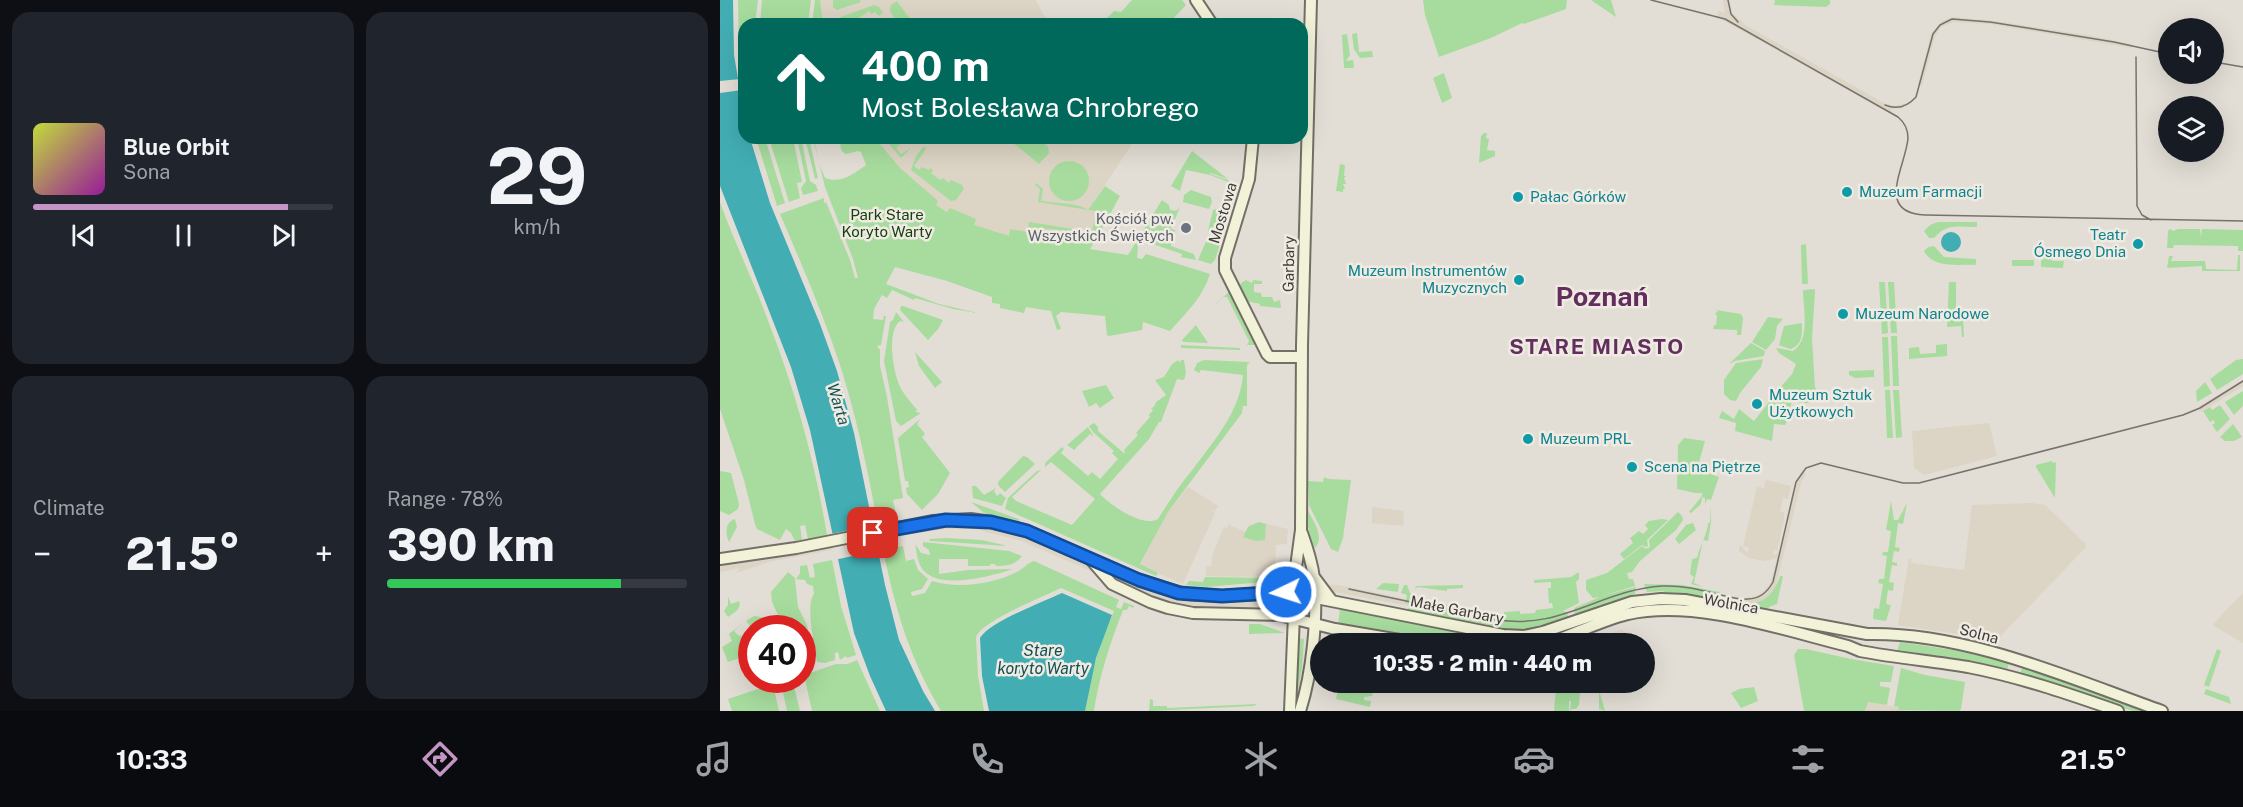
<!DOCTYPE html>
<meta charset="utf-8">
<style>
:root{--surface:#171b24;--page:#20242c;--text:#f1f3f6;--muted:#9ea1a6;--line:#363941;--accent:#c394c4}
body{margin:0;font-family:"Public Sans",sans-serif;background:var(--page);color:var(--text);height:100vh;display:flex;flex-direction:column;font-size:22px;white-space:nowrap}
*{box-sizing:border-box;margin:0}
p{font-size:20px;color:var(--muted)}
.icon{flex:none;width:33px;height:33px;fill:none;stroke:currentColor;stroke-width:2;stroke-linecap:round;stroke-linejoin:round}
.map{position:relative;flex:1;overflow:hidden}
.panel{display:flex;flex-direction:column;gap:12px;padding:12px;background:#0d0f14;width:720px}
.panel>*{flex:none}
.guide{position:absolute;left:18px;top:18px;width:570px;height:126px;border-radius:18px;box-shadow:0 6px 24px #0002;background:#00695c;color:#fff;overflow:hidden}
.tools{position:absolute;left:1438px;top:18px;display:grid;gap:12px}
.tools a{display:grid;place-items:center;width:66px;height:66px;border-radius:50%;background:var(--surface);box-shadow:0 6px 24px #0002;font-size:30px}
.speed{position:absolute;left:18px;top:615px;display:flex;gap:12px;font-size:30px;font-weight:700;text-align:center}
.speed>*{display:grid;place-content:center;width:78px;height:78px;border-radius:50%;background:var(--surface);box-shadow:0 6px 24px #0002;line-height:1}
.speed .limit{border:9px solid #d22;background:#fff;color:#111}
.pin{position:absolute;display:grid;place-items:center;width:51px;height:51px;color:#fff;margin:-26px;border-radius:12px;box-shadow:0 3px 9px #0006}
.me{position:absolute;width:66px;margin:-33px;rotate:266deg;stroke-linejoin:round;filter:drop-shadow(0 0 4px #0008)}
.turn{display:flex;align-items:center;gap:21px;height:126px;padding:0 24px;font-size:27px}
.turn .icon{width:78px;height:78px;stroke-width:2.5}
.turn b{display:block;font-size:42px;line-height:51px}
.big{font-size:45px;font-weight:800;line-height:1.1}
.panel .tile{flex:1;display:flex;flex-direction:column;justify-content:center;gap:9px;min-width:0;padding:0 21px;border-radius:18px;background:var(--page)}
.panel .dial{align-items:center;gap:0}
.dial b{font-size:78px;line-height:1}
.song{display:flex;align-items:center;gap:18px}
.cover{width:72px;height:72px;border-radius:9px;background:linear-gradient(135deg,hsl(70 70% 55%),hsl(300 70% 35%))}
.played{height:6px;border-radius:3px;background:linear-gradient(90deg,var(--accent) 85%,var(--line) 85%)}
.keys{display:flex;justify-content:space-around;direction:ltr}
.heat{display:flex;justify-content:space-between;align-items:center;font-size:33px;direction:ltr}
.charge{height:9px;border-radius:4px;background:linear-gradient(90deg,#34c759 78%,var(--line) 0)}
.panel .tiles{flex:1;display:grid;gap:12px;grid-template-columns:repeat(2,1fr)}
.trip{position:absolute;left:590px;top:633px;width:345px;height:60px;border-radius:30px;background:var(--surface);box-shadow:0 6px 24px #0002;font-weight:800;line-height:60px;text-align:center}
.menu{display:flex;height:96px;justify-content:space-around;align-items:center;background:#090b0e;color:var(--muted)}
.menu .icon{width:42px;height:42px}
.menu .current{color:var(--accent)}
.menu b{font-size:27px;color:var(--text)}
main{display:flex;flex:1;min-height:0}
.map>svg:first-child{display:block}
.built{fill:#dcd4c4}
.green{fill:#a7dc9e}
.water{fill:#42aeb4}
.pier{fill:#e2ded5}
.lines{fill:none;stroke-linecap:round;stroke-linejoin:round}
.secondary-casing{stroke:#736f67;stroke-width:14}
.secondary{stroke:#f2f2d9;stroke-width:10}
.tram{stroke:#76736d;stroke-width:1.5}
.route-casing{stroke:#114b97;stroke-width:15}
.route{stroke:#1a73e8;stroke-width:10}
.culture-dot{fill:#0f9aa8;stroke:#f0ebe2;stroke-width:2}
.worship-dot{fill:#6b7280;stroke:#f0ebe2;stroke-width:2}
.labels{text-anchor:middle;stroke-width:5;stroke-linejoin:round;paint-order:stroke}
.culture-label{font-size:15px;fill:#0d838f;stroke:#f0ebe2;text-anchor:start}
.street-label{font-size:15px;fill:#3e3c38;stroke:#f0ebe2}
.park-label{font-size:15px;fill:#15400f;stroke:#f0ebe2}
.worship-label{font-size:15px;fill:#5b616d;stroke:#f0ebe2;text-anchor:end}
.water-label{font-size:16px;font-style:italic;fill:#115053;stroke:#f0ebe2}
.district-label{font-size:21px;font-weight:bold;letter-spacing:1.5px;fill:#612e5d;stroke:#f0ebe2}
.town-label{font-size:27px;font-weight:bold;fill:#612e5d;stroke:#f0ebe2}
</style>
<main>
<section class="panel">
<div class="tiles">
<div class="tile">
<div class="song"><i class="cover"></i><div><b>Blue Orbit</b><p>Sona</p></div></div>
<div class="played"></div>
<div class="keys"><svg class="icon" aria-label="previous" viewBox="0 0 24 24"><path d="M18 5L8 12l10 7zM5 5v14"/></svg><svg class="icon" aria-label="pause" viewBox="0 0 24 24"><path d="M8 5v14M16 5v14"/></svg><svg class="icon" aria-label="next" viewBox="0 0 24 24"><path d="M6 5l10 7-10 7zM19 5v14"/></svg></div>
</div>
<div class="tile dial"><b>29</b><p>km/h</p></div>
<div class="tile"><p>Climate</p>
<div class="heat"><a>−</a><b class="big">21.5°</b><a>+</a></div>
</div>
<div class="tile"><p>Range · 78%</p><b class="big">390 km</b><div class="charge"></div></div>
</div>
</section>
<div class="map">
<svg width="1523" height="711" viewBox="0 0 1523 711">
<rect width="100%" height="100%" fill="#e2ded5"/>
<!-- built -->
<path class="built" d="M99 0H316L323 14 333 24H100Z
M1003 0H1009L1012 13 1027 26 1164 103 1173 106 1184 104 1183 108 1170 109 1172 111 1171 114 997 17 998 11 1005 13Z
M1233 17 1275 21 1373 36 1411 44 1412 48 1270 24 1234 22 1221 27 1215 36 1202 86 1198 85 1211 33 1222 21Z
M144 138H345L353 145 359 138H416L369 209 376 211 387 220 370 249 282 235 262 229 234 216 199 194Z
M1523 380V386L1481 412 1478 407Z
M1269 423 1277 456 1204 475 1194 468 1192 431Z
M1082 470 1086 474 1081 483 1055 589 1048 597 1035 604 1020 603 1004 599 1008 595 1025 598 1036 596 1043 592 1050 584 1057 558 1044 561 1029 558 1019 551 1020 545 1028 553 1029 548 1023 546 1037 487 1044 488 1046 480 1071 486 1068 499 1063 498 1060 511 1064 513V520L1057 551 1054 550 1053 556 1059 552 1074 488Z
M468 487 498 506 495 511 489 509 495 513 463 584 420 565 448 512Z
M1312 503 1325 505 1366 544V547L1277 640 1178 625 1189 558 1192 559 1191 563 1244 570 1252 505Z
M652 507 684 511 683 526 652 523Z
M241 522 288 529 444 593 494 602H549V609H492L451 602 416 591 302 541 254 529H227L204 532 49 562 16 573 20 568 0 572V566L18 561 203 526Z
M539 522 568 529 567 544 556 545 555 577 486 576V567L491 566 493 553 504 527 507 528 508 524 525 532 530 525Z
M605 585H619L686 599 685 603 690 604 689 606 609 591Z
M1523 593V643L1494 626V623Z
M900 630 909 633 897 640 899 643H874L873 641 882 636Z
M1148 702 1179 707V710L1187 711H1145Z"/>
<!-- green -->
<path class="green" d="M18 0H38L35 24H24V90L19 54Z
M42 0H91L88 24H40Z
M95 0H100L103 24H92Z
M113 0H140L141 2 117 10 113 7Z
M412 0H462L466 5 448 24H381L394 11 401 12Z
M703 0H847L846 9 804 24 802 23 771 38 719 57 705 15Z
M871 0H891L896 17Z
M1055 0H1110V4L1106 7 1054 5Z
M177 1 192 22 178 24 170 11 171 5Z
M154 5 159 7 163 13 159 16 155 12 151 14 149 11 130 24 115 22 121 17Z
M637 33 639 52 652 51 653 57 640 58 634 49 632 34Z
M627 34 630 55 626 61 633 60 634 68H624L622 35Z
M724 73 732 98 722 103 713 78Z
M764 133H767L766 138 769 139 767 150 775 151V156L759 163 761 136Z
M36 138H45L65 203 57 206Z
M49 138H73L82 182 77 183 80 198 69 202Z
M77 138H81L90 181 96 185 98 191 83 195 81 188 86 181Z
M85 138H89L98 178 95 179Z
M93 138H94L99 163 105 178C122 184 133 174 146 165L141 152 138 151 126 154C119 150 120 145 121 138H155L180 168 218 201 216 205 227 212 230 208 256 219 254 225 289 236 290 229 329 236 376 239 370 249 408 255 416 242 418 247 417 258 422 259 426 254 490 274C483 297 466 313 450 331L423 322 422 330 389 336 387 335 385 316 341 312 336 316 341 329 337 330 331 311 306 307 304 313 280 308V304L272 303V297L227 281 175 267 166 284 219 304 258 313 233 309 195 298 194 300 172 290 167 298 162 295 154 309 153 319 163 320 164 316H166L161 345 157 346 160 350V366L167 397 183 498 173 500 178 521 158 525C148 472 137 419 121 368 104 316 82 265 60 214L104 198V203L106 202 130 260 135 278H138L133 259 105 187Z
M164 138 171 143 177 138H187L176 148 181 154 191 148 181 158Z
M287 138H319L328 147 329 153 319 164Z
M204 146 206 149 194 166 199 170 202 167 209 170 210 168 213 170 211 173 220 180 223 178 229 183 231 180 242 185 244 189 236 200 231 201 191 170 196 156Z
M472 151 508 179 490 173V174L508 180 511 183 490 175 466 170 460 191 451 186Z
M329 181a20 20 0 1 1 40 0a20 20 0 1 1-40 0Z
M620 164 625 165 624 176H626L624 178 626 184H623L625 189H623V192L616 191Z
M316 183 323 189 321 201C334 203 359 203 368 210L385 186 400 196 379 234 308 227 309 222 372 232 376 211 318 202 320 189 315 185Z
M471 190 491 197 492 202 489 209 463 202 464 195Z
M442 200 449 205 450 210 456 211 460 207 455 219 451 220V229L455 230 451 246 474 254 476 260 461 257 462 254 430 243 419 237Z
M0 202C15 244 35 284 50 326 76 393 95 463 107 535L88 539 85 525 80 526 82 540 75 541 71 533 66 529 60 540 37 529 35 524 24 480 0 409Z
M498 208 510 212 502 237 489 233 488 231 493 210Z
M1218 222H1257V227C1238 227 1227 223 1214 238H1209L1204 231 1210 225Z
M1450 229 1453 231 1458 229H1480L1481 237 1482 229 1523 230V251H1518V246L1454 245 1453 248H1447L1448 231Z
M488 237 501 241 495 260 491 264 478 260Z
M1086 244 1088 284H1082L1081 245Z
M1214 246 1224 257 1256 259V265C1239 264 1213 269 1204 251L1208 247Z
M1518 255H1520V271H1482V266L1447 268 1449 256H1453L1451 261H1485L1486 269 1517 270Z
M1326 257 1333 261H1344L1343 268 1321 267V261Z
M1292 260H1314V266H1292Z
M526 280 532 283 533 280 542 281V284H534V292L541 293 542 297H552L554 302 560 300 561 308 540 306V304L526 301 520 288 521 283Z
M1159 282H1165L1168 333 1162 334Z
M1168 282H1174L1177 333H1171Z
M1229 282H1236V315L1243 316 1244 337H1242L1241 326 1227 327Z
M1083 290 1094 289 1095 291 1092 339 1095 387 1100 396C1089 405 1085 404 1072 401L1069 412 1080 416 1077 418 1070 415 1065 425 1054 424 1052 441 1015 431 1016 423 999 418 1002 411 1014 419 1019 409 1034 421 1057 392 1059 393 1058 390 1072 374 1076 364 1059 353 1056 348 1073 351C1091 340 1083 306 1083 290Z
M510 291 536 344V345H527L529 341 507 297H504L489 310Z
M181 306H183L223 320 218 329 208 340 180 310Z
M996 310 1021 314 1023 318 1021 335H1017V330L993 329 994 325H996L997 316 995 313 998 312Z
M176 312 184 322 180 321C166 332 173 373 181 389 184 394 195 408 197 409L196 412 201 413 181 426 176 421 164 361 170 322 173 320Z
M1048 317 1063 319 1057 326 1055 339 1046 350 1032 342Z
M1082 323C1082 334 1083 345 1070 349L1059 345 1064 326Z
M476 325 488 343 463 342 462 340Z
M1171 336H1177L1179 386H1173Z
M1162 337H1168L1170 386 1164 387Z
M1031 343 1045 351 1044 356 1015 361 1009 364Z
M1227 344V356L1189 359V348L1199 347 1200 354 1216 353V345Z
M461 345 520 348V350L461 348Z
M195 352 222 382 215 388 199 366Z
M1043 359 1041 367 1020 393 1016 401 1010 400 1004 394V380L1016 363Z
M1523 359V374L1497 390 1490 379 1516 360Z
M458 360 460 363 461 360H464L466 373 464 380 457 379 441 422H439L429 439 380 494C390 505 423 528 438 519 449 502 460 484 473 469 494 441 520 411 523 375L481 370 479 373 474 370 477 363 484 360 530 362 527 365V406H523L522 413 448 512 420 564 438 573 436 576 285 509 288 498 317 471 321 470 292 497 296 501 352 525 375 499 331 462 325 467V463L342 447 344 449 341 453 368 476 372 472 380 479 398 459 392 453 394 451 373 432 369 426 374 423 378 427V431L405 454 404 450 418 435 416 433 430 417 429 415 433 410 431 408 434 407 436 402 446 395 435 380 444 377 452 364Z
M1154 370V377L1135 378 1129 375V371Z
M1485 382 1492 393 1477 402 1476 391Z
M386 385 394 398 380 408 376 403 369 407 362 391Z
M1165 390H1170L1173 438H1167Z
M1173 390H1179L1182 437 1176 438Z
M1523 391V406L1514 415 1505 402Z
M1500 405 1510 419 1497 432 1492 425 1495 423 1493 420 1490 422 1483 411 1490 407 1492 410Z
M200 419 197 424 205 434 202 437 230 473 218 494 202 510 187 494 186 488 189 487 188 481H185L178 438Z
M1513 424 1522 437 1514 441H1505L1500 437Z
M368 427 374 437 370 434 354 450 347 445Z
M964 438 985 441 977 469 999 477 991 500 987 499 985 504V498L982 497 981 504 971 513 969 512 982 496V493H975L957 489 958 445Z
M303 456 307 457 315 464 285 492 278 485V482Z
M1332 461 1333 463 1336 462 1335 498 1316 467V465Z
M0 471 11 473 19 504 18 509 9 515 0 511Z
M604 477 608 479 631 480 623 538 618 552 611 549 589 505 588 481 603 482Z
M252 486H256L264 495 276 488 274 491 277 496 280 493 286 498 282 506 253 498Z
M1171 501 1174 520H1178L1187 503 1183 524 1178 523 1175 547 1180 548 1179 552 1174 551 1172 562 1177 563V566L1172 565 1169 582 1174 583 1173 591 1168 590 1166 604 1171 605 1166 621 1153 619 1154 608 1159 609 1163 584 1158 583 1159 579H1164L1167 556 1162 555 1163 552H1168L1171 531 1166 530Z
M251 502 299 519 300 524 264 513Z
M991 503V522L988 541 983 540 974 583 983 587 971 584 974 577 970 574 972 559 977 558C980 545 987 535 988 523H990Z
M585 505C591 518 606 536 595 548L589 533Z
M958 512 962 516 963 520 956 530 920 561 912 572 907 573 909 579H913L915 586 881 596 916 587 915 594 855 616 854 608 880 597 873 598 866 590V580L887 573 922 546 926 549 930 547 929 540Z
M15 519 17 527 9 542C5 533 5 522 15 519Z
M942 519 948 520 927 540 928 546 926 547 922 545 904 559 900 554 913 543 910 538 919 531 923 534 928 529 925 525 929 521Z
M539 522 546 524 545 540 536 541 523 537 528 527Z
M973 523 976 530 959 544 955 539 966 525Z
M227 538 262 540 288 546 210 541 209 539Z
M203 542 289 551 302 556C295 565 287 566 276 566L275 564H270V566H248V559H219V574L248 570 293 569C271 576 223 590 204 571 197 563 197 553 195 544L201 553 210 555 209 550 203 546Z
M349 542 424 575V578L355 548Z
M183 546 186 561 194 559 198 570 208 579 202 589 191 592 192 596 205 593 212 581C238 589 273 584 297 572 303 569 307 563 314 561L399 600 396 607 401 609 404 602 414 606 413 608 409 606 407 610H403C390 643 379 677 374 711H365C369 676 380 643 394 611L341 588C323 597 263 620 256 637L258 676 264 711H221C189 657 176 611 163 550Z
M112 560 121 606 136 655 127 658 126 656 120 660 118 652 115 653V660L105 663 97 662C95 647 85 605 94 594L93 586 87 584 85 580 75 579 78 607 87 625 92 657 89 661 83 662 82 628H64L52 602 51 592 68 572 76 579 80 573V566L87 565 90 578 95 577 93 564Z
M859 572V579L856 582 859 603 843 611 847 612 849 619 818 628 795 630 688 610 689 604 685 603 687 595 681 593 684 585H687L690 593 698 595 695 596V600L704 602 706 597 707 602 742 607V609L784 617V612L800 611V614L815 613 816 610 833 608 832 603H829L828 588H831V582L814 583V580L851 577Z
M1060 576H1063L1057 604 1049 607 1048 610 1003 600C1009 600 1015 602 1021 603 1042 606 1054 595 1060 576Z
M485 577 555 578V581L486 587 466 585 469 581 483 582Z
M663 583 679 584 678 592 656 589Z
M924 584 963 585 1000 592 995 598H991L946 594 943 591 927 592Z
M743 585V588L727 589V591L698 587 695 589 696 586Z
M554 596V602L493 600Z
M8 597 11 604 19 601C22 609 14 613 8 617L4 611 8 605Z
M620 608 774 639 798 640 852 626 854 630 814 643 724 644 618 626Z
M34 616 41 617 49 628H32L26 621Z
M23 623 14 631 19 636 24 635 31 642V654L8 662 2 647 12 641 9 634Z
M529 624H540L565 633 529 634Z
M577 638 584 639 582 667 575 711Z
M1180 642 1247 652 1289 662 1287 671 1177 651Z
M1078 649H1086L1131 659 1174 666 1171 682H1160V686L1170 688 1167 705 1148 702 1145 711H1084L1074 655Z
M1497 649 1501 651 1489 687 1484 685Z
M137 660 160 711H92L84 675 116 664H128Z
M1303 666 1431 711H1413L1300 674Z
M1181 668 1205 675 1245 682 1241 709 1239 711 1178 710 1179 707 1174 706Z
M73 682 80 711H67L62 687Z
M642 683 647 684 646 691 653 692 652 696 644 697V700L651 701 650 707 616 699 619 683Z
M53 684 59 711H12L8 699Z
M836 687 847 688V691L874 692 879 690 885 711 879 709V693H860L859 705 856 709H852L850 711 851 701H849V711H834Z
M1034 687 1038 701 1021 708 1011 693 1019 689Z
M1486 689 1509 697 1511 704 1484 694Z
M430 699 433 700V706H447V708L537 704 534 706 429 711Z"/>
<!-- water -->
<path class="water" d="M0 0H13L14 55 24 113V138H30L50 203 100 324 117 371 134 433 165 585 179 640 203 691 215 711H166L150 676 134 633 90 430 71 367 0 186Z
M1221 242a10 10 0 1 1 20 0a10 10 0 1 1-20 0Z
M342 593 392 615 376 658 365 711H269L262 676 260 638C269 622 323 602 342 593Z"/>
<!-- pier -->
<path class="pier" d="M20 79 22 90 0 93V81Z
M156 525 161 550 114 560 110 534Z"/>
<g class="lines">
<defs>
<path id="secondary" d="M476 0 492 24
M533 138 529 179 505 258V270L547 354 550 357H582
M0 559 76 548 212 521 251 519 271 522 307 531 419 580 465 594 502 596 566 592 783 635 804 636 823 632 912 602 941 599 965 600 1147 634C1247 632 1349 678 1442 711
M372 561 392 584 430 602 448 608 473 613 559 615 615 629 703 644
M594 577 612 601
M826 644C853 635 880 621 908 614 975 599 1063 630 1128 646L1140 651C1176 658 1212 661 1248 667 1300 677 1349 694 1398 711
M570 711 576 567 581 530 582 345 591 0
M580 711C592 674 598 617 594 578 592 562 587 547 582 533"/>
</defs>
<!-- secondary casing -->
<use href="#secondary" class="secondary-casing"/>
<!-- secondary -->
<use href="#secondary" class="secondary"/>
<!-- tram -->
<path class="tram" d="M931 0 1005 19 1178 117C1184 122 1188 130 1188 138 1186 166 1154 213 1205 215L1523 221
M1008 0 1011 14 1018 22
M1416 57 1417 206 1422 215 1431 220
M1494 62 1523 67
M1165 105C1177 110 1187 107 1196 97L1213 34 1220 25 1232 19 1270 22 1394 42 1449 54
M629 589 772 619C841 632 879 590 942 586 962 585 981 590 1001 595 1010 597 1019 600 1028 599 1040 599 1048 591 1053 582L1076 482 1086 468 1101 463 1183 483H1199L1463 415 1480 408 1523 381"/>
</g>
<g class="lines">
<defs>
<path id="route" d="M153 533 226 520 271 522 307 531 419 580 459 593 502 596 566 592"/>
</defs>
<!-- route casing -->
<use href="#route" class="route-casing"/>
<!-- route -->
<use href="#route" class="route"/>
</g>
<!-- markers -->
<g class="culture-dot">
<circle cx="1127" cy="192" r="6"/>
<circle cx="798" cy="197" r="6"/>
<circle cx="1418" cy="244" r="6"/>
<circle cx="799" cy="280" r="6"/>
<circle cx="1123" cy="314" r="6"/>
<circle cx="1037" cy="404" r="6"/>
<circle cx="808" cy="439" r="6"/>
<circle cx="912" cy="467" r="6"/>
</g>
<circle class="worship-dot" cx="466" cy="228" r="6"/>
<g class="labels">
<!-- culture labels -->
<g class="culture-label">
<text x="1139" y="197">Muzeum Farmacji</text>
<text x="810" y="202">Pałac Górków</text>
<text x="1406" y="240" text-anchor="end">Teatr<tspan x="1406" dy="17">Ósmego Dnia</tspan></text>
<text x="787" y="276" text-anchor="end">Muzeum Instrumentów<tspan x="787" dy="17">Muzycznych</tspan></text>
<text x="1135" y="319">Muzeum Narodowe</text>
<text x="1049" y="400">Muzeum Sztuk<tspan x="1049" dy="17">Użytkowych</tspan></text>
<text x="820" y="444">Muzeum PRL</text>
<text x="924" y="472">Scena na Piętrze</text>
</g>
<!-- street labels -->
<g class="street-label">
<text transform="translate(503 213) rotate(-73)" y="5">Mostowa</text>
<text transform="translate(569 264) rotate(-89)" y="5">Garbary</text>
<text transform="translate(1011 604) rotate(10)" y="5">Wolnica</text>
<text transform="translate(737 610) rotate(11)" y="5">Małe Garbary</text>
<text transform="translate(1259 634) rotate(15)" y="5">Solna</text>
</g>
<!-- park labels -->
<g class="park-label">
<text x="167" y="220">Park Stare<tspan x="167" dy="17">Koryto Warty</tspan></text>
</g>
<!-- worship labels -->
<g class="worship-label">
<text x="454" y="224">Kościół pw.<tspan x="454" dy="17">Wszystkich Świętych</tspan></text>
</g>
<!-- water labels -->
<g class="water-label">
<text transform="translate(119 404) rotate(73)" y="6">Warta</text>
<text x="323" y="656">Stare<tspan x="323" dy="18">koryto Warty</tspan></text>
</g>
<!-- district labels -->
<g class="district-label">
<text x="877" y="354">STARE MIASTO</text>
</g>
<!-- town labels -->
<g class="town-label">
<text x="882" y="306">Poznań</text>
</g>
</g>
</svg>
<div class="tools">
<a><svg class="icon" aria-label="sound" viewBox="0 0 24 24"><path d="M4 9h4l5-4v14l-5-4H4zM17 9q2 3 0 6"/></svg></a>
<a><svg class="icon" aria-label="layers" viewBox="0 0 24 24"><path d="M12 4l9 5-9 5-9-5zM3 14l9 5 9-5"/></svg></a>
</div>
<div class="speed"><div class="limit">40</div></div>
<div class="pin" style="left:153px;top:533px;background:#d93025"><svg class="icon" aria-label="arrive" viewBox="0 0 24 24"><path d="M6 21V4h12l-3 4 3 4H6"/></svg></div>
<svg class="me" style="left:566px;top:592px" viewBox="-20 -20 40 40"><circle r="17" fill="#1a73e8" stroke="#fff" stroke-width="3"/><path d="M0-11L8 9 0 5-8 9z" fill="#fff"/></svg>
<div class="trip">10:35 · 2 min · 440 m</div>
<div class="guide">
<div class="turn"><svg class="icon" aria-label="ahead" viewBox="0 0 24 24"><path d="M12 20V5M6 11l6-6 6 6"/></svg><div><b>400 m</b>Most Bolesława Chrobrego</div></div>
</div>
</div>
</main>
<nav class="menu">
<b>10:33</b>
<svg class="icon current" aria-label="directions" viewBox="0 0 24 24"><path d="M12 3l9 9-9 9-9-9zM9 14v-3h6M13 9l2 2-2 2"/></svg>
<svg class="icon" aria-label="music" viewBox="0 0 24 24"><path d="M9 18V5l10-2v13"/><circle cx="6" cy="18" r="3"/><circle cx="16" cy="16" r="3"/></svg>
<svg class="icon" aria-label="phone" viewBox="0 0 24 24"><path d="M5 4h4l2 5-3 2q2 4 5 5l2-3 5 2v4C11 20 4 13 5 4z"/></svg>
<svg class="icon" aria-label="climate" viewBox="0 0 24 24"><path d="M12 3v18M4 7l16 10M4 17L20 7"/></svg>
<svg class="icon" aria-label="car" viewBox="0 0 24 24"><path d="M5 17H2v-5l4-1 3-4h7l3 4 3 1v5h-3M9 17h6M6 11h13"/><circle cx="7" cy="17" r="2"/><circle cx="17" cy="17" r="2"/></svg>
<svg class="icon" aria-label="filters" viewBox="0 0 24 24"><path d="M4 7h16M4 17h16"/><circle cx="9" cy="7" r="2"/><circle cx="15" cy="17" r="2"/></svg>
<b>21.5°</b>
</nav>
